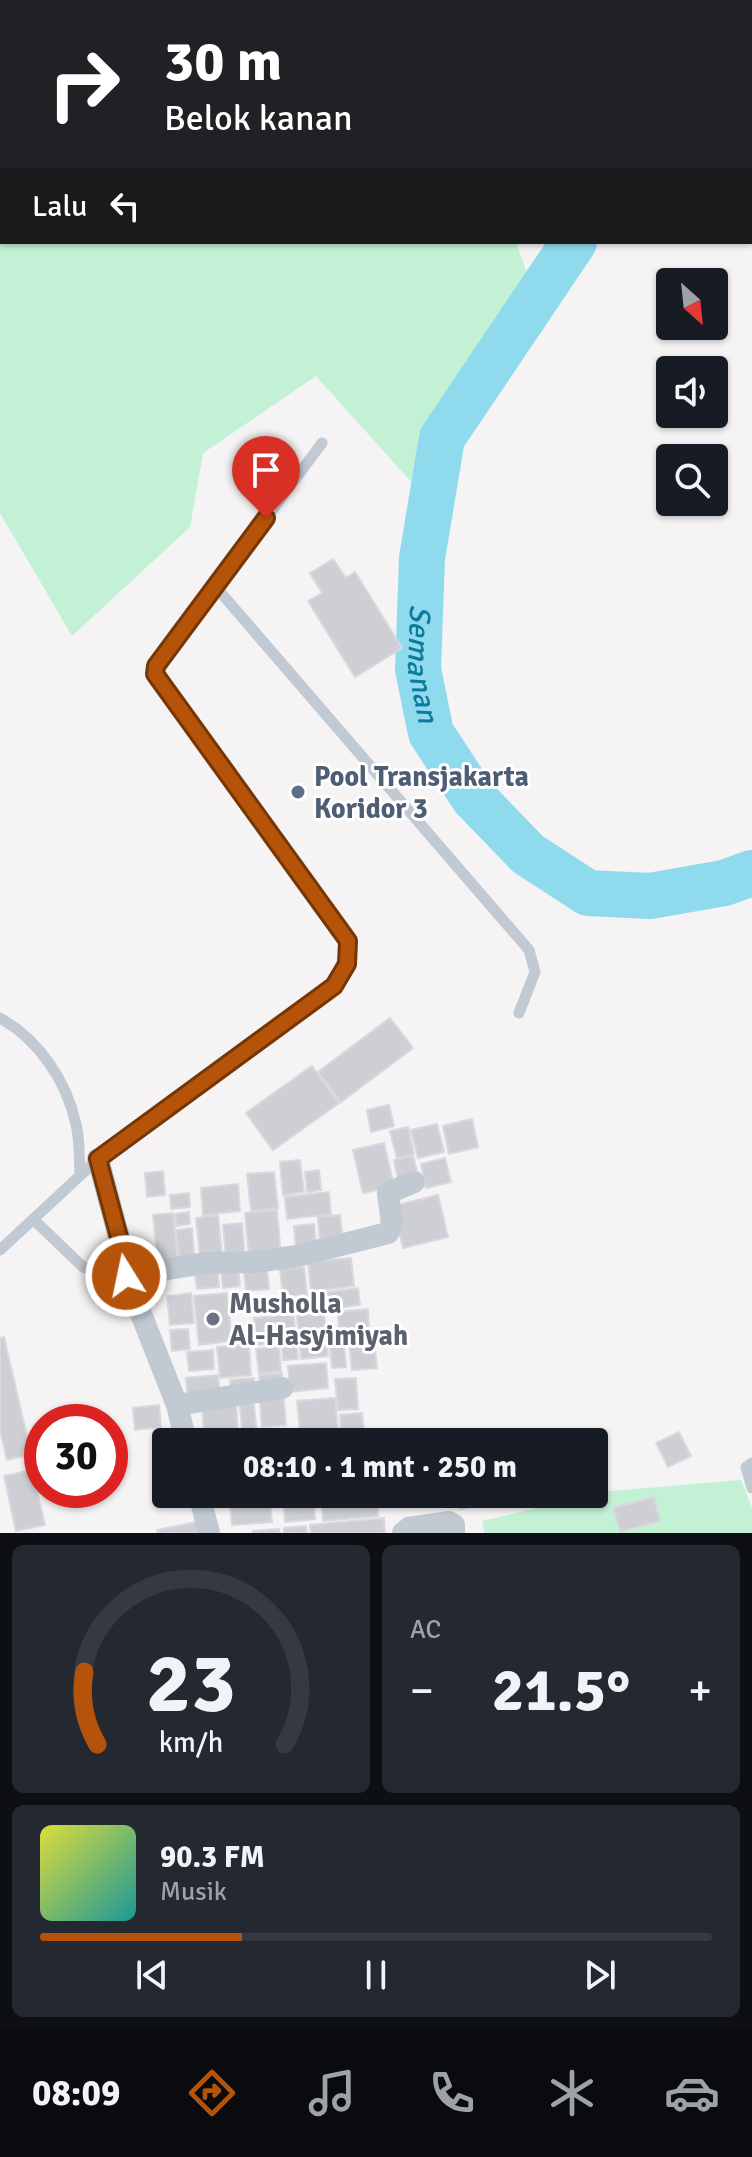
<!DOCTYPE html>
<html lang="id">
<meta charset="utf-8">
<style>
:root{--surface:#171b24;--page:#242831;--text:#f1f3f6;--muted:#9ea1a6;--line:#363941;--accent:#b45309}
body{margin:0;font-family:Signika,sans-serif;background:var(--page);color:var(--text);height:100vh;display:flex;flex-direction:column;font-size:30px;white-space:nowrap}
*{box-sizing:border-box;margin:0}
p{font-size:26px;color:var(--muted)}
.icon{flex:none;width:44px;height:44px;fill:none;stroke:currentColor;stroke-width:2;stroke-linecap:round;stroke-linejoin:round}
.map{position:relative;height:1533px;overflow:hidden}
.sheet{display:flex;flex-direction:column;gap:12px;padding:12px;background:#0d0f14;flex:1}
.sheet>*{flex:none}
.hud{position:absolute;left:0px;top:0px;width:752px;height:244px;box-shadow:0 2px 6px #0004;background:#202124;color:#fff;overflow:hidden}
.needle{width:52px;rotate:153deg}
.tools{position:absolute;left:656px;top:268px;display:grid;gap:16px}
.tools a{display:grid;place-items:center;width:72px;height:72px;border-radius:8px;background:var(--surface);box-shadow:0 2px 6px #0004;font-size:40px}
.speed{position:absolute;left:24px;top:1404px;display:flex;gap:16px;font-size:40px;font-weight:700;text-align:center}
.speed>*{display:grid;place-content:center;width:104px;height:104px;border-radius:50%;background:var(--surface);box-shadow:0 2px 6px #0004;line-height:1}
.speed .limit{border:12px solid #d22;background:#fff;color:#111}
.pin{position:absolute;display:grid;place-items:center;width:68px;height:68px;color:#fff;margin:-82px -34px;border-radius:50% 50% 50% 0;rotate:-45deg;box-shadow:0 0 8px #0007}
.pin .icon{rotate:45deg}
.me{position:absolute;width:88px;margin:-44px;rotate:350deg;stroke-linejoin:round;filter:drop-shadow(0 0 6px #0008)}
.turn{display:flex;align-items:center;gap:28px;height:168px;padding:0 32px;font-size:36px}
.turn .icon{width:104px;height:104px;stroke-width:2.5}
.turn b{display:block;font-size:56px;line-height:68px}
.then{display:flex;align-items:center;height:76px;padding:0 32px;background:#0003;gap:16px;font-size:30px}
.big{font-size:60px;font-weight:700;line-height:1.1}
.sheet .card{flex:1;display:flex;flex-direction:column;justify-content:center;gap:12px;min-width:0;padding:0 28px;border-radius:12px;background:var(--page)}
.sheet .dial{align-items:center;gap:0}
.dial svg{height:208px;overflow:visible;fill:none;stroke:var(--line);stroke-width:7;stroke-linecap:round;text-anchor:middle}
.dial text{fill:var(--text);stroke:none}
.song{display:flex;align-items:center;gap:24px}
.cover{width:96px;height:96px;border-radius:12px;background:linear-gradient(135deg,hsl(60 70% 55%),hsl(180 70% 35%))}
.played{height:8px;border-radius:4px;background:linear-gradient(90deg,var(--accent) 30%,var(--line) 30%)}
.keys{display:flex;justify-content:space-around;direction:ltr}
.heat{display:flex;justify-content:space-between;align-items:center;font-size:44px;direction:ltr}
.sheet .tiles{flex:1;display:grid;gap:12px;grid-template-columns:1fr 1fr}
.card:last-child{grid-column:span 2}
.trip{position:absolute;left:152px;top:1428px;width:456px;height:80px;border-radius:8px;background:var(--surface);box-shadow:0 2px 6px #0004;font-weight:700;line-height:80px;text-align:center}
.tabs{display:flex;height:128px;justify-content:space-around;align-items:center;background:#090b0e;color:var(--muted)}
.tabs .icon{width:56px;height:56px}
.tabs .active{color:var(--accent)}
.tabs b{font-size:36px;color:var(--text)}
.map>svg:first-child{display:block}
.green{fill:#c3f1d5}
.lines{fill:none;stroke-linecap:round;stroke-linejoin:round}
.river{stroke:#90daee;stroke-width:46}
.building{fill:#cdcfd5;stroke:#d7d9de;stroke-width:2}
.service{stroke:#c1cad2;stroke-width:11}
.minor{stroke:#c1cad2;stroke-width:22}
.route-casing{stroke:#753606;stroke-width:20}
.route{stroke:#b45309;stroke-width:14}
.service-dot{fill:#5c6f8a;stroke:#fff;stroke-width:3}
.worship-dot{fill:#6b7280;stroke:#fff;stroke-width:3}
.labels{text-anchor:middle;stroke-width:6;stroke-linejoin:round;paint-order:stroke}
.service-label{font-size:28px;font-weight:bold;fill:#4e5e75;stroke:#fff;text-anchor:start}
.worship-label{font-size:28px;font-weight:bold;fill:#5b616d;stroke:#fff;text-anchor:start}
.water-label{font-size:30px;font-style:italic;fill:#0c7c9b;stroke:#fff}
</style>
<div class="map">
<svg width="752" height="1533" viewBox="0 0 752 1533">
<rect width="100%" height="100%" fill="#f5f3f3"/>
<!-- green -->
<path class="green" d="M0 0 430 2H2V242H516L536 298 414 485 316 376 203 453 190 527 72 636 0 513Z
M741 1480 752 1508V1533H485L482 1521 611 1491Z"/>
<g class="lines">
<!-- river -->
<g class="river">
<path d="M749 2 751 0"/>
<path id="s1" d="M574 242 442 438 422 558 418 669 431 733 473 797 528 854 588 893 650 896 724 883 752 873"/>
</g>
</g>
<!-- building -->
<path class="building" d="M333 559 346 578 355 572 402 648 355 677 308 601 322 593 310 573Z
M390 1018 413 1048 341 1102 318 1072Z
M312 1066 339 1103 273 1150 246 1113Z
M389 1105 394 1126 371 1132 367 1110Z
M472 1119 478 1147 449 1154 443 1126Z
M437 1124 444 1152 418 1158 411 1130Z
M408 1127 414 1154 397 1158 390 1131Z
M384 1143 394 1186 363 1193 353 1150Z
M413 1155 419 1180 399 1184 394 1160Z
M445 1158 451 1182 426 1188 421 1164Z
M300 1160 304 1192 283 1195 280 1162Z
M319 1170 321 1190 307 1192 305 1172Z
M163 1171 165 1195 147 1197 145 1173Z
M274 1172 278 1208 251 1211 247 1174Z
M238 1184 240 1211 203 1215 201 1188Z
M329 1192 331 1214 287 1219 285 1197Z
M189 1193 190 1207 171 1209 170 1195Z
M438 1195 448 1237 403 1248 393 1206Z
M277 1210 281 1256 249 1259 245 1213Z
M189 1212 190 1224 176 1226 175 1214Z
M173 1213 178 1261 158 1263 153 1215Z
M218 1215 222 1254 200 1256 196 1218Z
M340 1215 343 1242 320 1244 318 1217Z
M242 1223 245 1256 226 1258 223 1225Z
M314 1224 317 1250 296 1252 294 1226Z
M192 1228 194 1255 179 1257 176 1230Z
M351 1258 354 1286 311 1291 308 1262Z
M217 1264 219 1287 197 1289 194 1266Z
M238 1264 240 1286 223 1288 221 1266Z
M304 1267 307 1294 283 1297 280 1269Z
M267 1269 269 1289 246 1291 244 1272Z
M358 1288 360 1305 327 1309 325 1292Z
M191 1293 194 1323 170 1325 167 1296Z
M227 1293 232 1341 199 1345 194 1296Z
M319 1294 320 1309 302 1311 300 1296Z
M293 1306 295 1332 284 1333 285 1342 256 1345 254 1318 274 1316V1308Z
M368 1309 369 1329 339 1332 338 1312Z
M324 1313 328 1356 301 1359 297 1316Z
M188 1329 190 1349 172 1351 170 1330Z
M4 1337 31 1454 7 1460 0 1430V1338Z
M374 1340 377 1368 352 1370 349 1342Z
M249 1344 251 1375 220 1378 217 1347Z
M344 1345 346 1367 332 1368 330 1347Z
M279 1346 281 1371 259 1373 256 1349Z
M297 1346 298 1359 283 1360 282 1347Z
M213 1350 214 1369 189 1371 187 1352Z
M326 1363 328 1388 290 1392 288 1366Z
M282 1373V1384L260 1385 259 1375Z
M218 1375 220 1397 188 1400 186 1378Z
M254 1378 255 1390 231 1392 230 1380Z
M356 1378 358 1409 338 1410 335 1379Z
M283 1390 286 1425 262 1427 259 1392Z
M253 1396 257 1436 243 1437 239 1397Z
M335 1398 339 1442H301L297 1401Z
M159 1405 161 1427 135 1430 133 1408Z
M236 1405 239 1442H205L202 1408Z
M362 1413 365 1442H342L340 1415Z
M548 1432 549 1442H494Z
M679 1432 691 1456 668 1467 656 1443Z
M298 1433 299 1442H280L279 1435Z
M272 1438 273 1442H253V1439Z
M32 1470 45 1525 16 1531 4 1476Z
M219 1494H251V1496L219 1499Z
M313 1494 315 1519 285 1522 283 1497Z
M321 1494H377L378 1516 323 1521Z
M458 1494H539L460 1509Z
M654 1497 660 1521 620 1532 613 1508Z
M270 1501 272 1522 232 1525 230 1505Z
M384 1518 385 1533H311L310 1525Z
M202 1521 204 1533H158L157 1530Z
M306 1526 307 1533H284V1528Z
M279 1529 280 1533H253V1531Z"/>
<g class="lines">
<!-- service -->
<path class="service" d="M215 586 529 950 535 972 519 1013
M0 1018C39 1040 66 1080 76 1124 80 1140 79 1158 80 1174
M34 1220 83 1267 104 1276H126
M0 1250 98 1159 334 986 347 964 348 941 155 674 156 666 322 443
M752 1463 746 1467 752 1488"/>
<!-- minor -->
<path class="minor" d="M98 1159 120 1241 126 1276 177 1405 186 1442
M126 1276 205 1263 256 1262 297 1256 388 1233 392 1224 388 1193 414 1182
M177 1405 282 1388
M199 1494 209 1533
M403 1533 409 1528 449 1522 454 1525V1533"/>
</g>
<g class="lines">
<defs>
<path id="route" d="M126 1276 120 1241 98 1159 334 986 347 964 348 941 155 674 156 666 266 518"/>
</defs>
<!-- route casing -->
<use href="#route" class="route-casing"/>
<!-- route -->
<use href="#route" class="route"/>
</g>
<!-- markers -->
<circle class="service-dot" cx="298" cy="792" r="8"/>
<circle class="worship-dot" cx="213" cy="1319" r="8"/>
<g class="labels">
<!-- service labels -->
<g class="service-label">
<text x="314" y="786">Pool Transjakarta<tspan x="314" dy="32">Koridor 3</tspan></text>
</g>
<!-- worship labels -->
<g class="worship-label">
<text x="229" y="1313">Musholla<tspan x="229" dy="32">Al-Hasyimiyah</tspan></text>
</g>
<!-- water labels -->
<g class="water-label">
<text dy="10" stroke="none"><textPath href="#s1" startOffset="464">Semanan</textPath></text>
</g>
</g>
</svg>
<div class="tools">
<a><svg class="needle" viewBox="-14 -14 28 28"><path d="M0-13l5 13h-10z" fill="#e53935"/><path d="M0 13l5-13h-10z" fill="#9ea1a6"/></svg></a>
<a><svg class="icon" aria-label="sound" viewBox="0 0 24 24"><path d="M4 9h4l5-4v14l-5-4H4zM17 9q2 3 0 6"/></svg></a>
<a><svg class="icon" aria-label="search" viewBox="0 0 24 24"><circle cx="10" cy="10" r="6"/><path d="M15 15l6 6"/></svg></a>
</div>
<div class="speed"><div class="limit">30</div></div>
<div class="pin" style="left:266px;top:518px;background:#d93025"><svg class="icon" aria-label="arrive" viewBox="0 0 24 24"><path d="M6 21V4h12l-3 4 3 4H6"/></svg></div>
<svg class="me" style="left:126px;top:1276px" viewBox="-20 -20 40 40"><circle r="17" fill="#b45309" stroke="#fff" stroke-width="3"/><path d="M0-11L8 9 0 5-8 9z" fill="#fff"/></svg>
<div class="trip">08:10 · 1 mnt · 250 m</div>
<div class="hud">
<div class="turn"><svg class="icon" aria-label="right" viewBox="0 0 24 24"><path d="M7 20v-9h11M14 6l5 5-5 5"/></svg><div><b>30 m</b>Belok kanan</div></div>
<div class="then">Lalu<svg class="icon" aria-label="left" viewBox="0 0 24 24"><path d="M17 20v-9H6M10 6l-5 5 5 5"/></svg></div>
</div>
</div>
<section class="sheet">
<div class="tiles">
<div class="card dial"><svg viewBox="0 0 100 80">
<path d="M14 69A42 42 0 1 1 86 69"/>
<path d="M14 69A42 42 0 0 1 9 41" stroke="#b45309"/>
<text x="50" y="56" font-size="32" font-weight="700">23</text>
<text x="50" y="72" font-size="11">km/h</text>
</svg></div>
<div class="card"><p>AC</p>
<div class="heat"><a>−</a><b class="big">21.5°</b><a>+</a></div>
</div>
<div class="card">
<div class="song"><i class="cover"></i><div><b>90.3 FM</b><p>Musik</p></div></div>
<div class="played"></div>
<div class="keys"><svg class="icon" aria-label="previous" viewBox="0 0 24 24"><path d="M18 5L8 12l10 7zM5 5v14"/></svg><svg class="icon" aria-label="pause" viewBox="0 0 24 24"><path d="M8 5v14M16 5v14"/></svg><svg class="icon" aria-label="next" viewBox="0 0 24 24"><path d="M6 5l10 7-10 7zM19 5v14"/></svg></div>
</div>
</div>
</section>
<nav class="tabs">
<b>08:09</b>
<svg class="icon active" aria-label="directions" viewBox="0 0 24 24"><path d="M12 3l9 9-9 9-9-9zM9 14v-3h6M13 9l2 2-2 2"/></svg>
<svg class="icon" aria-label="music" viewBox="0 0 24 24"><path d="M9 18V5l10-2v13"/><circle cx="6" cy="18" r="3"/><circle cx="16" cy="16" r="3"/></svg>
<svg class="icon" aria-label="phone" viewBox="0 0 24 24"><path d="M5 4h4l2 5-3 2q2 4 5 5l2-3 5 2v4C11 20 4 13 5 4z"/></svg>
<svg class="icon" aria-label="climate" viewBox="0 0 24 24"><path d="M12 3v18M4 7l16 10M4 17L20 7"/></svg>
<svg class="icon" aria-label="car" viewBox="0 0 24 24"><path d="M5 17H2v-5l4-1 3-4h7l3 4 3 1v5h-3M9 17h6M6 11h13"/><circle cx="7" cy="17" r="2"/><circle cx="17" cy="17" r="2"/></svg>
</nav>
